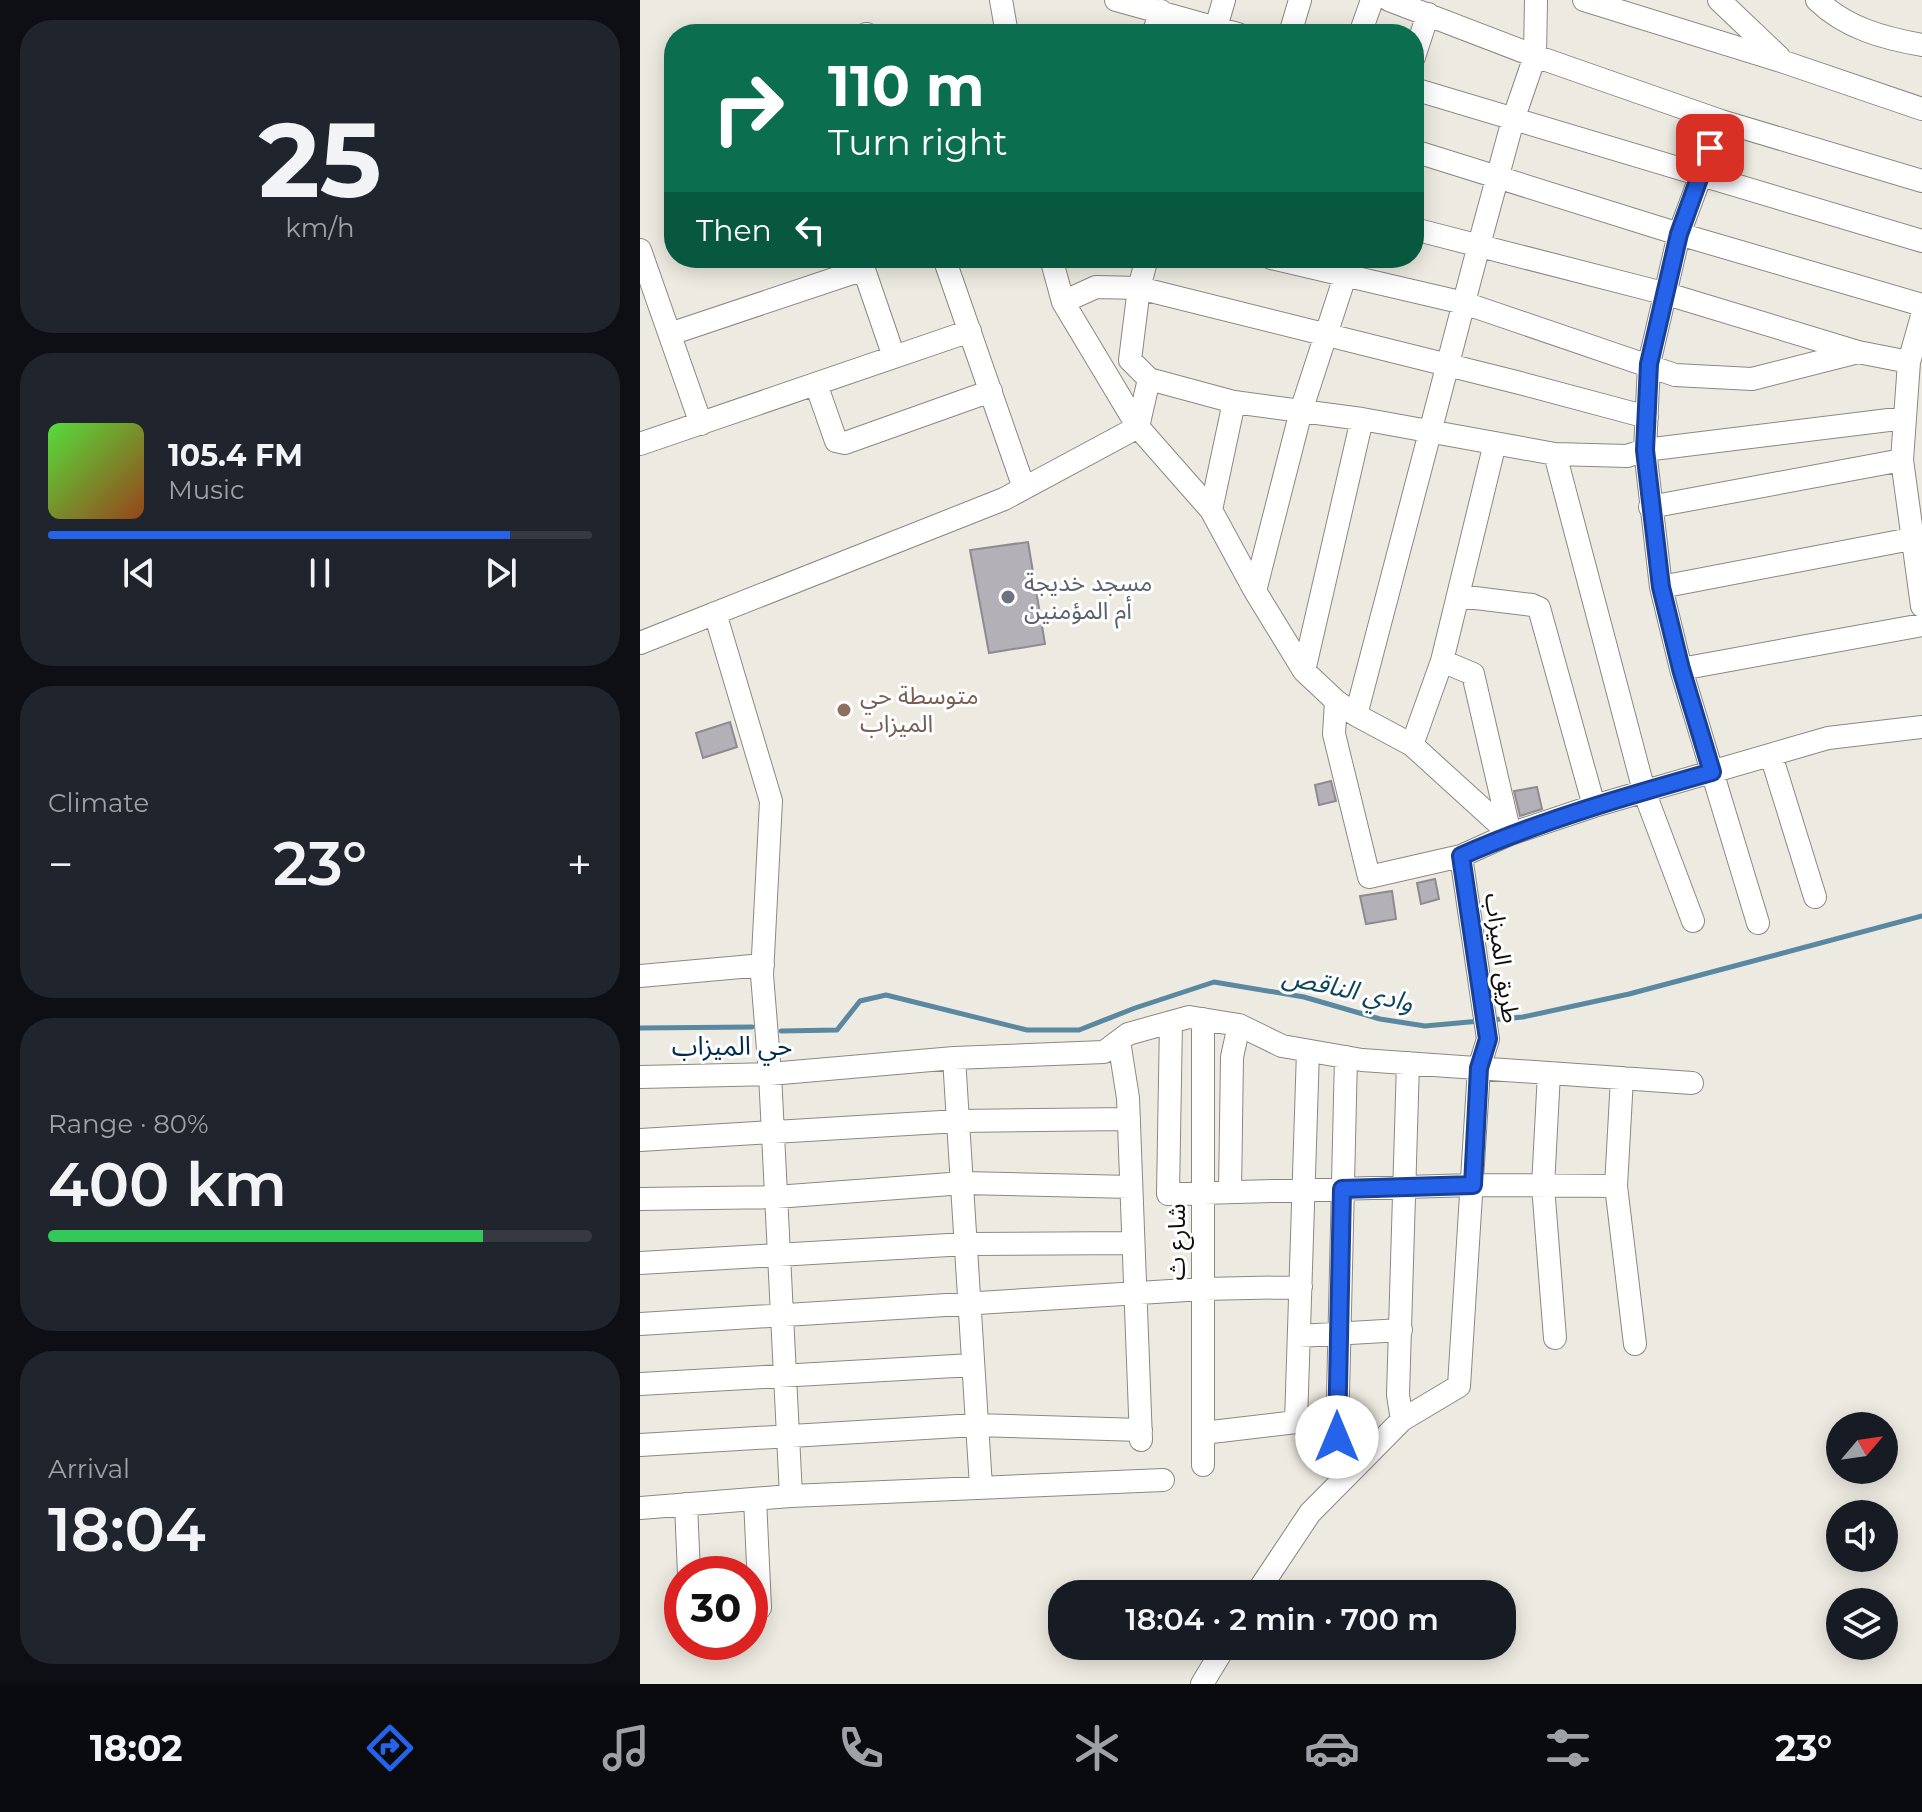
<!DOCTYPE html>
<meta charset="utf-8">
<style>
:root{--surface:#171b24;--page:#20242c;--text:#f1f3f6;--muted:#9ea1a6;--line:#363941;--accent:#2563eb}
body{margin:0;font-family:Montserrat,"Noto Sans Arabic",sans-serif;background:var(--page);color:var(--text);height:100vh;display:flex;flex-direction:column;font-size:30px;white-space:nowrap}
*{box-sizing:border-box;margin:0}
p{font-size:26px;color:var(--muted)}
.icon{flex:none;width:44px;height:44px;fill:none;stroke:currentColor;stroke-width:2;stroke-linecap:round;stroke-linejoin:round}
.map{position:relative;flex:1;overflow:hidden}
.side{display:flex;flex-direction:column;gap:20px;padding:20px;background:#0d0f14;width:640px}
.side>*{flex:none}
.banner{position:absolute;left:24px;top:24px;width:760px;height:244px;border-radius:32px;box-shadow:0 4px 20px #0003;background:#0b6e4f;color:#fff;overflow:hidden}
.needle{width:52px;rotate:61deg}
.controls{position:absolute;left:1186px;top:1412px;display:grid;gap:16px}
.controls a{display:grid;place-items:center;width:72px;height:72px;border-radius:50%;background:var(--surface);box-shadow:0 4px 20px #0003;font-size:40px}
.speed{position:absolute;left:24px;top:1556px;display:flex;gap:16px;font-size:40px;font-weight:700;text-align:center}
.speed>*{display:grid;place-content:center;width:104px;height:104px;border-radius:50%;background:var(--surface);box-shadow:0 4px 20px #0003;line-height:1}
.speed .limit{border:12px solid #d22;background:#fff;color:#111}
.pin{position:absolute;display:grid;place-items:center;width:68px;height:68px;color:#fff;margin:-34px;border-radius:16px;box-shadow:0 4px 12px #0006}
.me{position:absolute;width:88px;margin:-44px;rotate:0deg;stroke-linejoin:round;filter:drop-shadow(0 0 6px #0008)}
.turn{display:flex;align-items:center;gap:28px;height:168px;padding:0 32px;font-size:36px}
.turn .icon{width:104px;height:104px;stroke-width:2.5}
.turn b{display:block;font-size:56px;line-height:68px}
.then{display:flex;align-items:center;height:76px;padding:0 32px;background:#0003;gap:16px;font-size:30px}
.big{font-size:60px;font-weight:600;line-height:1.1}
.side .widget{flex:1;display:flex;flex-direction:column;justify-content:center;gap:12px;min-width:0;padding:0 28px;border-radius:32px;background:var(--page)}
.side .dial{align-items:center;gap:0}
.dial b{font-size:104px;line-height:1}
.song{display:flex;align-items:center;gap:24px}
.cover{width:96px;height:96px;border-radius:12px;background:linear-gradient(135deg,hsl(110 70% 55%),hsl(20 70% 35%))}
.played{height:8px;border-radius:4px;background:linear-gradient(90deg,var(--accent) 85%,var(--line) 85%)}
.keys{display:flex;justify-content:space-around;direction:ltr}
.heat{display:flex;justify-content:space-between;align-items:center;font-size:44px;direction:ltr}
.charge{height:12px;border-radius:6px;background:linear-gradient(90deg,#34c759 80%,var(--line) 0)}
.trip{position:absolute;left:408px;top:1580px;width:468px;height:80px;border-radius:32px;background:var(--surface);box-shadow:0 4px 20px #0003;font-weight:600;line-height:80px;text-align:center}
.tab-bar{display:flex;height:128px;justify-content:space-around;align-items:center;background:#090b0e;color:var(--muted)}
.tab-bar .icon{width:56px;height:56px}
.tab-bar .current{color:var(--accent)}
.tab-bar b{font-size:36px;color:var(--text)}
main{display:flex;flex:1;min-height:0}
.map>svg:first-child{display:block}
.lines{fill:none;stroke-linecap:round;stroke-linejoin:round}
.stream{stroke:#5988a0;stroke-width:5}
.building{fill:#b4b0b8;stroke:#8d8a92;stroke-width:2}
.minor-casing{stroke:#8b8880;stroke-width:24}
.minor{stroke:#fff;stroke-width:22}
.route-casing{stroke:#184099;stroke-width:20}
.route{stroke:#2563eb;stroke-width:14}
.worship-dot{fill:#6b7280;stroke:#fff;stroke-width:3}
.education-dot{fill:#8d6e63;stroke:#fff;stroke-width:3}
.labels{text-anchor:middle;stroke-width:6;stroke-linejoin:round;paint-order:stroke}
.worship-label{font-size:24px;fill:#5b616d;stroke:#fff;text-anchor:start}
.education-label{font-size:24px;fill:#785e54;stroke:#fff;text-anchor:start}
.street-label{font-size:24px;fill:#0f0e0b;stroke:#fff}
.water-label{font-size:26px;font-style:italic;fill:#0f465e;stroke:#fff}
.neighbourhood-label{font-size:26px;fill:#002c4f;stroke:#fff}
</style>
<main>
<section class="side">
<div class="widget dial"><b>25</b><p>km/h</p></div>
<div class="widget">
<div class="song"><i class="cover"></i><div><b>105.4 FM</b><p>Music</p></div></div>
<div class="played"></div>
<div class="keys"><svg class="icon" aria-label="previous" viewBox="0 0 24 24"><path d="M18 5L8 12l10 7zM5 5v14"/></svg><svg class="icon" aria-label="pause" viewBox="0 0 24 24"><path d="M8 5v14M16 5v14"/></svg><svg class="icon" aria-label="next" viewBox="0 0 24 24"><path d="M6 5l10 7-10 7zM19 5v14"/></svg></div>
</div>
<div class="widget"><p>Climate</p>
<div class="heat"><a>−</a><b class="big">23°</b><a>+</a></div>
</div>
<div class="widget"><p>Range · 80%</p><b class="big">400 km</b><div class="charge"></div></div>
<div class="widget"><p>Arrival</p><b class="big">18:04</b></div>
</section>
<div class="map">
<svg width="1282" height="1684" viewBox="0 0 1282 1684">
<rect width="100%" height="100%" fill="#edebe1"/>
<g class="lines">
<!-- stream -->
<path class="stream" d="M850 1020 883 1017 989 994 1282 916
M0 1028 112 1027
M141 1031 197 1030 220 1001 246 995 387 1030H439L495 1008 574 982 664 997 740 1019 785 1026 840 1021"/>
</g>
<!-- building -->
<path class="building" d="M388 542 405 644 349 653 330 550Z
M90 722 97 747 63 758 56 733Z
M691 781 696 801 679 805 675 785Z
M897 787 902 809 880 816 874 791Z
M795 879 799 899 781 904 777 883Z
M752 891 756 919 726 924 720 896Z"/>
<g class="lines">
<defs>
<path id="minor" d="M361 0 367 34
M476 0 598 34
M749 0 895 56 1081 121 1282 181
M944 0 1144 62 1282 109
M1079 0 1139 57
M1177 0C1206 28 1243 38 1282 45
M226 34H227
M513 34 521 11
M574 34 584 0
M650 34 660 0
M720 34 732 0
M774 57 788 14
M774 89 1282 241
M1081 121 1039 234 1009 364 1005 450 1021 587 1041 669 1118 923
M774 151 1039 234 1282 305
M774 229 1027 294 1218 352 1269 362
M0 250 61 424
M220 258 254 357
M304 258 384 488
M411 258 423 302 498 427 571 510 615 591 664 671 696 701 716 715 772 745 870 834
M507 258 499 288 490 360 509 379 594 402 722 419 915 454 987 456 1005 450 1265 418
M631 258 824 303 1035 375 1112 379 1218 352
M423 302 456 287 499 288 880 383 1007 417
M1282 316 1269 362 1262 460 1282 606
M30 334 224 269
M176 384 196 441 205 443 351 391
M0 444 330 331
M915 454 1004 791 1053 921
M1010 507 1262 460
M571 510 594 402
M1021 587 1271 539
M615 591 661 411 711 258
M819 596 892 605 899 608 954 806
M75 613 131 801 122 975 130 1074 151 1496
M0 643 364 499 498 427 509 379
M802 661 833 674 870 834
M1041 669 1282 625
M664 671 722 419
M696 701 694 734 729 877 821 856
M716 715 839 245 873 120 895 56 896 0
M772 745 802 661 855 443
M1131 755 1175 897
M0 976 123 965
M563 1019V1465
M531 1022 528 1194 833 1185 976 1186
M479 1041 488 1098 501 1440
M314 1058 341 1487
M909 1073 903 1186 915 1338
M0 1077 130 1074 314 1058 464 1052 488 1034 549 1017 599 1025 642 1046 722 1060 1052 1083
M982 1078 976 1186 995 1344
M0 1140 318 1121 489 1119
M590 1192 592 1057 599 1025
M0 1199 136 1197 324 1183 491 1187
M0 1263 326 1244 493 1243
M0 1324 563 1289 661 1287
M659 1336 761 1330
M0 1384 332 1365
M762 1420 758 1395 768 1063
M563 1433 656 1422 668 1051
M697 1437 706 1057
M0 1445 335 1425 501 1430
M115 1499 120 1608
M46 1504 49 1574
M0 1508 151 1496 523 1480
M616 1594 670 1513 762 1420 819 1386 839 1068 848 1039 821 856 870 834 954 806 1188 738 1282 727
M562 1684 585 1646"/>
</defs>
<!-- minor casing -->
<use href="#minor" class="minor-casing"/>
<!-- minor -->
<use href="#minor" class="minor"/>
</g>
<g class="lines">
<defs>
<path id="route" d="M697 1437 702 1189 833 1185 839 1068 848 1039 821 856C902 820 987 796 1072 772L1041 669 1021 587 1005 450 1009 364 1039 234 1070 148"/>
</defs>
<!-- route casing -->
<use href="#route" class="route-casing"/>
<!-- route -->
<use href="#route" class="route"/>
</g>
<!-- markers -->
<circle class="worship-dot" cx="368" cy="597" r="8"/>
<circle class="education-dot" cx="204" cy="710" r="8"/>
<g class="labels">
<!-- worship labels -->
<g class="worship-label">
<text x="384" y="591">مسجد خديجة<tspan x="384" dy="28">أم المؤمنين</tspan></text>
</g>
<!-- education labels -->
<g class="education-label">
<text x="220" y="704">متوسطة حي<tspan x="220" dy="28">الميزاب</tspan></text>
</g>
<!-- street labels -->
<g class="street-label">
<text transform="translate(862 958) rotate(82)" y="8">طريق الميزاب</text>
<text transform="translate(537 1242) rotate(-90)" y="8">شارع ث</text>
</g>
<!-- water labels -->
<g class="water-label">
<text transform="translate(708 989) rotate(12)" y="9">وادي الناقص</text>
</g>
<!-- neighbourhood labels -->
<g class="neighbourhood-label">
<text x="92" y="1055">حي الميزاب</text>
</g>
</g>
</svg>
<div class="controls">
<a><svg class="needle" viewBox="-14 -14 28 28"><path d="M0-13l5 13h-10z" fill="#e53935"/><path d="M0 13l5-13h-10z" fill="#9ea1a6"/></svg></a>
<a><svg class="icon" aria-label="sound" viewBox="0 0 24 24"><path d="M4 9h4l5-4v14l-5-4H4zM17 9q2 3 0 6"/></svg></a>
<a><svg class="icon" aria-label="layers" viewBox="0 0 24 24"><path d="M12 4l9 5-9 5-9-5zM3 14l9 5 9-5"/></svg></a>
</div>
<div class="speed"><div class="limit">30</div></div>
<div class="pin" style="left:1070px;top:148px;background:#d93025"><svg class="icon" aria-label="arrive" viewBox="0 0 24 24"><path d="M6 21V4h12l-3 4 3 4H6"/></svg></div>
<svg class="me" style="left:697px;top:1437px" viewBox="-20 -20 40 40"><circle r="19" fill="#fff"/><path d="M0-13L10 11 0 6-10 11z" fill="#2563eb"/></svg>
<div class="trip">18:04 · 2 min · 700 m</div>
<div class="banner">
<div class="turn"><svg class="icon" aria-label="right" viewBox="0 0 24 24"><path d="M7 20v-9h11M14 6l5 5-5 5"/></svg><div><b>110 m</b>Turn right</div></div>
<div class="then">Then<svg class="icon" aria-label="left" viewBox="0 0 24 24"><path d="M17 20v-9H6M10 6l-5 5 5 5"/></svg></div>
</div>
</div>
</main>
<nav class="tab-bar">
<b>18:02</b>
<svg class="icon current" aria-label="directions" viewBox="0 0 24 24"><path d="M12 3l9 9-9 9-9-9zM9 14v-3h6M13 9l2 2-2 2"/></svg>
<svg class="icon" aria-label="music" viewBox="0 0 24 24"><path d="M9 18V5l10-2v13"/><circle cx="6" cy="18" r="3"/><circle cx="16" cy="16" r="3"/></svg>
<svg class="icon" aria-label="phone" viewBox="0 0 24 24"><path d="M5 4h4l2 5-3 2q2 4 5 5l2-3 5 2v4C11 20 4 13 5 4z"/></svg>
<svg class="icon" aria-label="climate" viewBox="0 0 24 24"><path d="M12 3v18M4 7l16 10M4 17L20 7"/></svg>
<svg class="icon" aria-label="car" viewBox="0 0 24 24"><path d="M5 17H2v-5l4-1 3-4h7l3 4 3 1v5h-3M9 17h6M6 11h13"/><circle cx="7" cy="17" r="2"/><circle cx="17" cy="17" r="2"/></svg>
<svg class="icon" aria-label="filters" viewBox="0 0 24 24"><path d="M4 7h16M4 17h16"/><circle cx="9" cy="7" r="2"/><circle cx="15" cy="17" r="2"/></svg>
<b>23°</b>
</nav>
